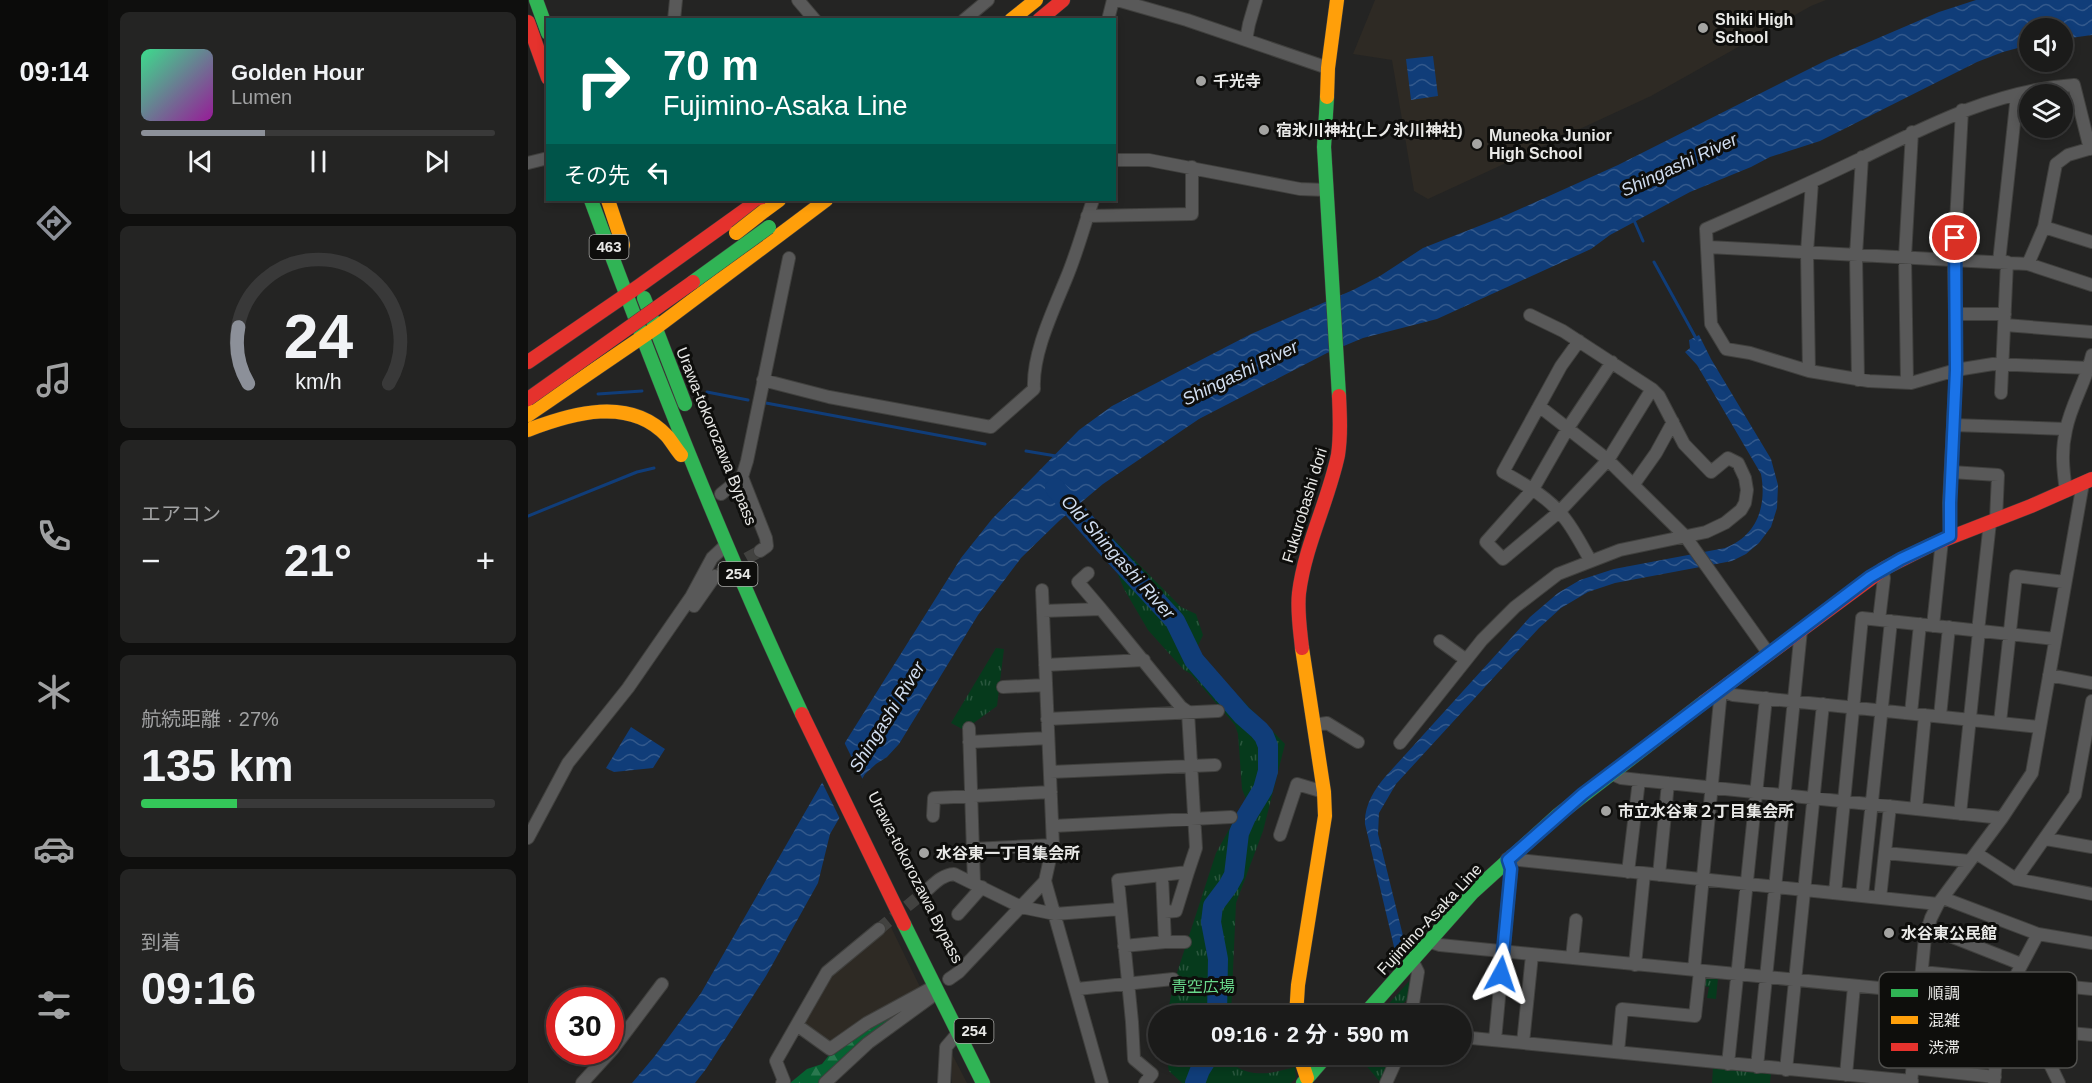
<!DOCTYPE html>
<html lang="ja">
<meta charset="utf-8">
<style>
:root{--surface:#1b1b1a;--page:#242423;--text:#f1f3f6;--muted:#a0a1a2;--line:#393939;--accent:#8c9099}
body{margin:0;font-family:Arial,"Noto Sans JP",sans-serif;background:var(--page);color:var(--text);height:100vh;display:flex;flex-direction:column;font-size:22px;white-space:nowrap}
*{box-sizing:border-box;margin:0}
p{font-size:20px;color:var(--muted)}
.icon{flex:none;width:33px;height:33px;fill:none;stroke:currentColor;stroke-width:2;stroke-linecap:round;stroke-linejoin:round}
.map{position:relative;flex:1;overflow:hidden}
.details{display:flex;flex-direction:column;gap:12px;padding:12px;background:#0f0f0e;width:420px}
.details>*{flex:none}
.guide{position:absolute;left:18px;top:18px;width:570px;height:183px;border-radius:0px;box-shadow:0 3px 9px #0003,0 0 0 2px var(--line);background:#00695c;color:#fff;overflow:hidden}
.fabs{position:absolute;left:1491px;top:18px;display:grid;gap:12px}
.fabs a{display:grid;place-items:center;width:54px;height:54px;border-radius:50%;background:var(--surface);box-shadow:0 3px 9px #0003,0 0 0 2px var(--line);font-size:30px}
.speed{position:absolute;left:18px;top:987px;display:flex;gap:12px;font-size:30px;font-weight:700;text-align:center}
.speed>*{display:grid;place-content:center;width:78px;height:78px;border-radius:50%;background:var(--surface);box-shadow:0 3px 9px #0003,0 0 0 2px var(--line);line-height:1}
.speed .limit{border:9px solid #d22;background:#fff;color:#111}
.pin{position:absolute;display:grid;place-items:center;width:51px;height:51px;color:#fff;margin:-26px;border:3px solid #fff;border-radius:50%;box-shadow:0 2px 6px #0007}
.me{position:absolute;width:66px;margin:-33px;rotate:5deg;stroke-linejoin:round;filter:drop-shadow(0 0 4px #0008)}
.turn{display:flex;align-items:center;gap:21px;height:126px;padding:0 18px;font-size:27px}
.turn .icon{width:78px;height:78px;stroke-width:2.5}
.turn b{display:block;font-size:42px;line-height:51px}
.then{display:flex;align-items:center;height:57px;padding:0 18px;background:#0003;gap:12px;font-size:22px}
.big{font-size:45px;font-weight:700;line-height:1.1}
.details .tile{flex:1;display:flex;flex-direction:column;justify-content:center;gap:9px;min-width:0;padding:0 21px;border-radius:9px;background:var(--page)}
.details .dial{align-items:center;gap:0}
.dial svg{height:156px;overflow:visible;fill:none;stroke:var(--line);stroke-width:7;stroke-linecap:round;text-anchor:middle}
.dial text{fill:var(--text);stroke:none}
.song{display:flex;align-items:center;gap:18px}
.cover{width:72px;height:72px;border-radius:9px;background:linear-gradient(135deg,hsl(150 70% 55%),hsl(300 70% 35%))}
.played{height:6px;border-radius:3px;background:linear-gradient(90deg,var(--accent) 35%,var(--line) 35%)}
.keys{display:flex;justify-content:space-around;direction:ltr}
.heat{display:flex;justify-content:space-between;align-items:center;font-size:33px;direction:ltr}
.charge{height:9px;border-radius:4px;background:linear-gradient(90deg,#34c759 27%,var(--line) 0)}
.trip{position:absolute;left:620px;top:1005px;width:324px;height:60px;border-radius:30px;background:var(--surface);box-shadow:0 3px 9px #0003,0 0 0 2px var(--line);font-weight:700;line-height:60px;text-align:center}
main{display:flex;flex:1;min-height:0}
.tab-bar{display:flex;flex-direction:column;width:108px;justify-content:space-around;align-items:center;background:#0b0b0a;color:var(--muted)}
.tab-bar .icon{width:42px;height:42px}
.tab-bar .current{color:var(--accent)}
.tab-bar b{font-size:27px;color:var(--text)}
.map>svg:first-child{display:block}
.built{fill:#2e2a24}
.grass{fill:url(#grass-tufts)}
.forest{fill:url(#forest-firs)}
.water{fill:url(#water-waves)}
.pier{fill:#242423}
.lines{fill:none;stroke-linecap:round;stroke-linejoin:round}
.stream{stroke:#103d79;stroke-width:3}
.river{stroke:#103d79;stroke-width:20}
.street-tunnel{stroke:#424240;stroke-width:12;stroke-dasharray:12 6;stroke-linecap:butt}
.street-casing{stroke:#40403e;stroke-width:14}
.fast-casing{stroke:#40403e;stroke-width:15}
.slow-casing{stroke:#40403e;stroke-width:15}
.jam-casing{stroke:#40403e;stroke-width:15}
.street{stroke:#595959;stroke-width:12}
.fast{stroke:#30b455;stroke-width:14}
.slow{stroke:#ff9f0a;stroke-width:14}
.jam{stroke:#e5322d;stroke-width:14}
.fast-bridge-casing{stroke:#40403e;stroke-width:15;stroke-linecap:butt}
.slow-bridge-casing{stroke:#40403e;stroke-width:15;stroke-linecap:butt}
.jam-bridge-casing{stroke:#40403e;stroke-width:15;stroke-linecap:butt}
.fast-bridge{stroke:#30b455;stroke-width:14}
.slow-bridge{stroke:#ff9f0a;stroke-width:14}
.jam-bridge{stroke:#e5322d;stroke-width:14}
.route-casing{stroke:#114b97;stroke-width:15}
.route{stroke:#1a73e8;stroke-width:10}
.poi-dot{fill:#a4a4a2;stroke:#0e0e0c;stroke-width:2}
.labels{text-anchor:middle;stroke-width:6;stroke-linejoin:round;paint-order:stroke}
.shield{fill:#0e0e0c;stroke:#a7a7a5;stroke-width:1.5}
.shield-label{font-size:15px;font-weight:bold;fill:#e9e9e7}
.poi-label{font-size:16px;font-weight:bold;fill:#e9e9e7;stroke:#0e0e0c;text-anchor:start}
.street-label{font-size:16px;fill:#e9e9e7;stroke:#0e0e0c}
.park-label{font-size:16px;fill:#69da8c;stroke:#0e0e0c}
.water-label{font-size:18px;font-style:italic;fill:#d0ddf0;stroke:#0e0e0c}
.key{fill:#0e0e0c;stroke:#50504e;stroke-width:1.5}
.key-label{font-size:16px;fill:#e9e9e7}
</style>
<main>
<nav class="tab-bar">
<b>09:14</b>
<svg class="icon current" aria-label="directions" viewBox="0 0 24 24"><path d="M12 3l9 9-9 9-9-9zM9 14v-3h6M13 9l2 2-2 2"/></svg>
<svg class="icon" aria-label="music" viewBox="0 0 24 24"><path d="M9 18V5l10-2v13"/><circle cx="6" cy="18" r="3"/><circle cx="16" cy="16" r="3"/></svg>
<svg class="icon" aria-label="phone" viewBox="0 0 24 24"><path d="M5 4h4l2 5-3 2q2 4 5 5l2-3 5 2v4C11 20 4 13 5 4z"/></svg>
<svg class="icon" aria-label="climate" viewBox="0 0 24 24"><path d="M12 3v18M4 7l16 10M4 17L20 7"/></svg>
<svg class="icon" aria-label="car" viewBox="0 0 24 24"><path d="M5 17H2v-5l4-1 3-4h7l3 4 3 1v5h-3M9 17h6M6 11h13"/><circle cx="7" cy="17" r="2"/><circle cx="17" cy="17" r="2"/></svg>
<svg class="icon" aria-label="filters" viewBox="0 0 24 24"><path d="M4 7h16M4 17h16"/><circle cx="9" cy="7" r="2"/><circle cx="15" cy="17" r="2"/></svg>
</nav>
<section class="details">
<div class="tile">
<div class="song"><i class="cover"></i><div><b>Golden Hour</b><p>Lumen</p></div></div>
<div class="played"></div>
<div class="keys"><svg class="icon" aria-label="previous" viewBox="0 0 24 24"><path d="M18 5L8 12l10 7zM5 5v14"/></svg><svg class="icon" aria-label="pause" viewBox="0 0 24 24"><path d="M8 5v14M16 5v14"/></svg><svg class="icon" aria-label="next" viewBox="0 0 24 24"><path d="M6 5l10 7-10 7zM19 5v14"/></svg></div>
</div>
<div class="tile dial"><svg viewBox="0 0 100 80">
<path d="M14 69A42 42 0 1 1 86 69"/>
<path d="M14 69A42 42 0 0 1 9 40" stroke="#8c9099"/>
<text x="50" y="56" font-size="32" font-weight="700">24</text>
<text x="50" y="72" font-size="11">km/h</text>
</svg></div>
<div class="tile"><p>エアコン</p>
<div class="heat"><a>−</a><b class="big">21°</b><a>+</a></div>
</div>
<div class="tile"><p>航続距離 · 27%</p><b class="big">135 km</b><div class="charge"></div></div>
<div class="tile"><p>到着</p><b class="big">09:16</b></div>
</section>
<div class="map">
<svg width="1564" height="1083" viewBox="0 0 1564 1083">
<defs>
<pattern id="grass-tufts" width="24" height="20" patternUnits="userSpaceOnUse" patternTransform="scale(1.5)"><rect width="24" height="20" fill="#063a1c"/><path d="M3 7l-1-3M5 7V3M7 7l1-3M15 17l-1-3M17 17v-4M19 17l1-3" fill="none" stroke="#2a563d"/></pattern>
<pattern id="forest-firs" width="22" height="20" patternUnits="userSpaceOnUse" patternTransform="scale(1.5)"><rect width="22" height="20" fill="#066131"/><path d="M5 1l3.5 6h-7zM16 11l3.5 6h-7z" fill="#2a784f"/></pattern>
<pattern id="water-waves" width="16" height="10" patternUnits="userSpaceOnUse" patternTransform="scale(1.5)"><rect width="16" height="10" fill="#103d79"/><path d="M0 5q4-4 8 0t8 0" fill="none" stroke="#33598c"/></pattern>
</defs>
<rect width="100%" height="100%" fill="#242423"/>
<!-- built -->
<path class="built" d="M847 0H1298L1283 6 1123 96 900 199 886 191 864 60 825 54Z
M361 923 393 989 304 1046 275 1024 302 974Z
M424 1054 439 1083H424Z"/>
<!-- grass -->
<path class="grass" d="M569 522 653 607 668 614 675 635 667 652 757 744 735 831 708 903 703 1015H639L646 982 688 853 718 799 714 789 710 734 707 725 663 674 656 670 620 630 596 589 584 560 556 533Z
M468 648 476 649 469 706 436 730 423 723Z
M1178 976 1190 978 1188 999 1179 998 1181 987 1175 986Z
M882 980 880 998 866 1015 850 1016Z
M638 1055H703L707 1066C727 1078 745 1073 767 1067L768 1078 763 1083H654L641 1071Z
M829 1055H850L862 1065 853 1083Z
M1185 1068 1243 1074 1242 1083H1184Z"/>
<!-- forest -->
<path class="forest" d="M359 1017 363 1021 292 1083H262L279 1069 294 1064 302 1054Z"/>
<!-- water -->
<path class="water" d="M1448 0H1564V35L1535 39 1534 28H1502L1501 45 1475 52 1449 62 1292 141 1242 157 1223 167 1162 192 1082 235 1063 249 909 319 835 338 799 353 671 419 575 484 531 521 493 558 450 615 371 744 359 757 348 764 337 774 302 834 290 883 238 976 178 1069 167 1083H104L126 1057 173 993 318 741 433 558 464 519 551 430 584 406 723 334 825 290 852 276 895 248 974 217 1090 165 1299 60 1411 12Z
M905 56 910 96 883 100 878 59Z
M1171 335 1183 359 1243 459 1250 485 1249 508 1243 527 1231 543 1218 554 1204 561 1087 583 1060 592 1033 608 1011 628 868 784 851 813 850 834 879 952 864 969 859 965 867 951 837 824C836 806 846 790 857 777L1002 617 1030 593 1052 580 1086 569 1197 548C1229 536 1239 506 1233 474L1169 365 1157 352 1162 348 1161 340Z
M103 727 137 749 125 768 86 772 78 768Z"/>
<!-- pier -->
<path class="pier" d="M315 740 336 782 313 821 292 778Z"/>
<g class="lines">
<!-- stream -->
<path class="stream" d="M1105 218 1115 241
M1126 262 1169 340
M179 392 220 400
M70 394 114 391
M238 403 457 444
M498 451 528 456
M0 516 109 472 126 468"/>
<!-- river -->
<path class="river" d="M527 488 575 543 647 621 666 660 714 715 731 730 736 736 740 746V771L735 789 718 817 711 833 706 875 700 886 685 906 683 922 690 959 689 1016
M667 1083 672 1070 682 1054"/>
<!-- street-tunnel -->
<path class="street-tunnel" d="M187 576 232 551
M351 929 399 890"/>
<defs>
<path id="street" d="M270 0 287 20
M589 0 659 20 800 68
M146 20 148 0
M436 20 460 0
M580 20 585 0
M718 40 721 24 728 0
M586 160H621L772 189 798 190
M0 163 20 158
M559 216 664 214V167
M1516 227 1564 242
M1180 247 1500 264 1564 285
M1471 262 1489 95
M1500 264 1516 227 1528 164 1540 155 1564 148
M1427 314H1477
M1477 325 1564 332
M1051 341 1033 366 975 472C998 485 1022 498 1038 520 1047 532 1055 547 1062 560
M1084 362 1040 428 1005 489 958 542 975 559 1031 512 1080 460 1124 389
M1561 368 1465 364 1428 370 1383 383 1341 381 1281 371 1222 353 1198 349 1183 324 1178 229C1231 206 1284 182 1336 157 1403 124 1470 90 1546 85L1562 149
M1281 371 1279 252 1284 182
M235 380 301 397 463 427 506 389C504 354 525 311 538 279 549 253 556 226 565 200
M1330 380 1328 255 1334 157
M1379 382 1377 257 1384 132
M1473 393 1479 262
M1011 406 1080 460 1157 536 1241 654
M1425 425 1538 429
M1423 472 1470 475 1468 520
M214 477 238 538 239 546 232 551
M1106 484 1128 453 1145 422
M1538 491C1535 470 1533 451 1538 430 1543 404 1558 382 1564 355
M193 494 214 477 219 461 261 258
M1422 536 1421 503 1428 370 1426 260 1434 110
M560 573 550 582 573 609
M514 590 525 845 517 881 574 1083
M166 606 187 576
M515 611 573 609 653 707 660 712 668 848 660 872 590 880 604 1022 606 1059 624 1074 617 1083
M1351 620 1356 578 1354 569
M1405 626 1414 540
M1450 631 1462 522
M912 641 937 659
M517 665 616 660
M1521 675 1564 683
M475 687 518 685
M1383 713 1392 624
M1412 716 1421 627
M519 719 690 711
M1472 722 1488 576 1537 582
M786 725 799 723 830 742
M441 728 446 883
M441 742 520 738
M872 743 954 640 987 607 1030 574 1092 550 1178 532 1197 523 1213 510 1217 503 1219 490 1217 478 1210 463 1200 458 1183 472 1156 444 1131 396 1124 389 1035 331 1002 315
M522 772 687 765
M1082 773 1093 778 1111 780 1474 818
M1388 809 1397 715
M1432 814 1451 631
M405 816 406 798 523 792
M525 826 703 817
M752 835 769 784 796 792
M0 838 40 763 100 688 163 597 184 558 198 545
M1518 839 1564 847
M445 849 525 845
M1357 853 1442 861
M1448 853 1488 879 1564 894
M983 856 992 860 1410 904
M1100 872 1111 780
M1131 875 1140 783
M1488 879 1547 795 1564 701
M399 890C407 883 414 875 426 874L493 907 527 914 592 909
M1307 893 1334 618 1527 639
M1334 896 1363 621
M1352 898 1362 806
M1415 898 1510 934 1564 943
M636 912 648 911 660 872
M430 914 454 887
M1399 927 1493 964
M900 941 912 945 1392 992
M637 942H657
M596 946 637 942 634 875
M1044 958 1048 920
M1107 965 1116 874
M1166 970 1193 690 1205 695 1511 727
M1394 972 1564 989
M421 979 431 972 517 881
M1482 981 1531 1083
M1485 981 1510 934
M549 989 645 979
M883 1016 890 972 884 960
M1389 1019 1564 1035
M270 1026 302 1049 339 1023 407 986
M933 1037 1384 1081
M967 1040 983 869 979 859
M995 1043 1004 955
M1090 1052 1094 1009 1167 1016 1172 971
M1200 1064 1238 698
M1229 1067 1273 630
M1385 1068 1467 1077
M1258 1070 1295 704
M1318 1075 1326 986
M54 1083 85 1049 134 984
M254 1083 256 1081 248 1061 299 972 351 929
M297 1083 340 1043 410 992
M416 1083 418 1047 430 1033
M858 1083 871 1054
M1383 1083 1397 937 1403 918 1410 904 1474 818 1504 773 1555 483
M1466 1083 1471 1026"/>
<path id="fast" d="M8 0 20 33
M799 97 796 147 811 396
M63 200C127 374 195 546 274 714
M116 298 157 404
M376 924 455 1083
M835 1016 944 893 1030 815 1176 702
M775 1083 800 1054"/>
<path id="slow" d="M483 20 508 0
M799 97 800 68 809 0
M80 200 95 245
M236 211 251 200
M0 415 129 327 298 200
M0 430C44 413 102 396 139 436 144 442 148 449 153 455
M768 1016 770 985 797 816 796 792 774 648
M771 1054 779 1078"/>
<path id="jam" d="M511 20 535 0
M0 22 20 78
M0 362 111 286 231 200
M774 648C772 629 769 611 771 593 777 545 800 502 810 455 813 435 812 416 811 396
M1176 702 1357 568 1403 545 1503 506 1564 479
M274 714 376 924"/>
</defs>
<!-- street casing -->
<use href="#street" class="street-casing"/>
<!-- fast casing -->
<use href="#fast" class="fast-casing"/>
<!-- slow casing -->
<use href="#slow" class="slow-casing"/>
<!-- jam casing -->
<use href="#jam" class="jam-casing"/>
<!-- street -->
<use href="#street" class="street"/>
<!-- fast -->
<use href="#fast" class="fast"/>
<!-- slow -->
<use href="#slow" class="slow"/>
<!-- jam -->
<use href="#jam" class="jam"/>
<defs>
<path id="fast-bridge" d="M165 282 241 227"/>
<path id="slow-bridge" d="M208 233 236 211"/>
<path id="jam-bridge" d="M0 399 165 282"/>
</defs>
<!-- fast-bridge casing -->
<use href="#fast-bridge" class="fast-bridge-casing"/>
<!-- slow-bridge casing -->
<use href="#slow-bridge" class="slow-bridge-casing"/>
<!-- jam-bridge casing -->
<use href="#jam-bridge" class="jam-bridge-casing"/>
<!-- fast-bridge -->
<use href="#fast-bridge" class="fast-bridge"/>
<!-- slow-bridge -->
<use href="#slow-bridge" class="slow-bridge"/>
<!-- jam-bridge -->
<use href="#jam-bridge" class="jam-bridge"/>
</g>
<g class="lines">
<defs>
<path id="route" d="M973 974 983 869 980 860 1055 794 1342 577 1373 559 1422 536V503L1428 370 1427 238"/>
</defs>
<!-- route casing -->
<use href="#route" class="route-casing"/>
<!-- route -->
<use href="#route" class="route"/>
</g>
<!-- markers -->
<g class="poi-dot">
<circle cx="1175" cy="28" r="6"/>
<circle cx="673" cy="81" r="6"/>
<circle cx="736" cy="130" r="6"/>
<circle cx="949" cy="144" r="6"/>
<circle cx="1078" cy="811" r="6"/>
<circle cx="396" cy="853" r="6"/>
<circle cx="1361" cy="933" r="6"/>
</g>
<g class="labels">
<!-- shield labels -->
<g class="shield">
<rect x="61.5" y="235" width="39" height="24" rx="4.5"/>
<rect x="190.5" y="562" width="39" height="24" rx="4.5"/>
<rect x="426.5" y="1019" width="39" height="24" rx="4.5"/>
</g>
<g class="shield-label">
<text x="81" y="252">463</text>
<text x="210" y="579">254</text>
<text x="446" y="1036">254</text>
</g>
<!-- poi labels -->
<g class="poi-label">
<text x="1187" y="25">Shiki High<tspan x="1187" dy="18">School</tspan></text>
<text x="685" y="87">千光寺</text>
<text x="748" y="136">宿氷川神社(上ノ氷川神社)</text>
<text x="961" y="141">Muneoka Junior<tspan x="961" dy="18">High School</tspan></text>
<text x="1090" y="817">市立水谷東２丁目集会所</text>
<text x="408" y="859">水谷東一丁目集会所</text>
<text x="1373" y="939">水谷東公民館</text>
</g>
<!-- street labels -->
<g class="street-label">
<text transform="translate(189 436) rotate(68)" y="6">Urawa-tokorozawa Bypass</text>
<text transform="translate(776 505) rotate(-73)" y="6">Fukurobashi dori</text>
<text transform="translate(388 877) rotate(63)" y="6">Urawa-tokorozawa Bypass</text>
<text transform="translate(901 919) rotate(-47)" y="6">Fujimino-Asaka Line</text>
</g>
<!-- park labels -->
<g class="park-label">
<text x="675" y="992">青空広場</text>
</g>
<!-- water labels -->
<g class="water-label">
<text transform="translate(1151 165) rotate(-25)" y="6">Shingashi River</text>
<text transform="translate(712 373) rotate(-26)" y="6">Shingashi River</text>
<text transform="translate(590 557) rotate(48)" y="6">Old Shingashi River</text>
<text transform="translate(359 717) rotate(-58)" y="6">Shingashi River</text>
</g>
</g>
<!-- legend -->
<rect x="1351" y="972" width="198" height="96" rx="9" class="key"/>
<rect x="1363" y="989" width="27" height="8" fill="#30b455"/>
<rect x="1363" y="1016" width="27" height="8" fill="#ff9f0a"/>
<rect x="1363" y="1043" width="27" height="8" fill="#e5322d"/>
<g class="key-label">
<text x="1400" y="999">順調</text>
<text x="1400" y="1026">混雑</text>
<text x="1400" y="1053">渋滞</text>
</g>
</svg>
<div class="fabs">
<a><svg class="icon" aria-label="sound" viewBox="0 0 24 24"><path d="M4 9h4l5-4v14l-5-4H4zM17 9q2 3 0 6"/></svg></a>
<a><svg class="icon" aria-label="layers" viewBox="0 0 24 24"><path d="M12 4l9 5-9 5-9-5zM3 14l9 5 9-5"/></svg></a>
</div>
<div class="speed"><div class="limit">30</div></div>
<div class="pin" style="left:1427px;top:238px;background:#d93025"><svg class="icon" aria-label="arrive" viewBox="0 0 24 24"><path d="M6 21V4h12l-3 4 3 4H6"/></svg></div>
<svg class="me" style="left:973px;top:974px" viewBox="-20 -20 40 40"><path d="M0-17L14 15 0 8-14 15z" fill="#1a73e8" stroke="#fff" stroke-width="4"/></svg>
<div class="trip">09:16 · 2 分 · 590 m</div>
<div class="guide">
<div class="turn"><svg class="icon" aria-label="right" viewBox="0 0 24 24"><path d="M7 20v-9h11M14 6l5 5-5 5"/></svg><div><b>70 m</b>Fujimino-Asaka Line</div></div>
<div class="then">その先<svg class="icon" aria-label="left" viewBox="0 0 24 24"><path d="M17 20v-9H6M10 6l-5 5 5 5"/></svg></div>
</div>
</div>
</main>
